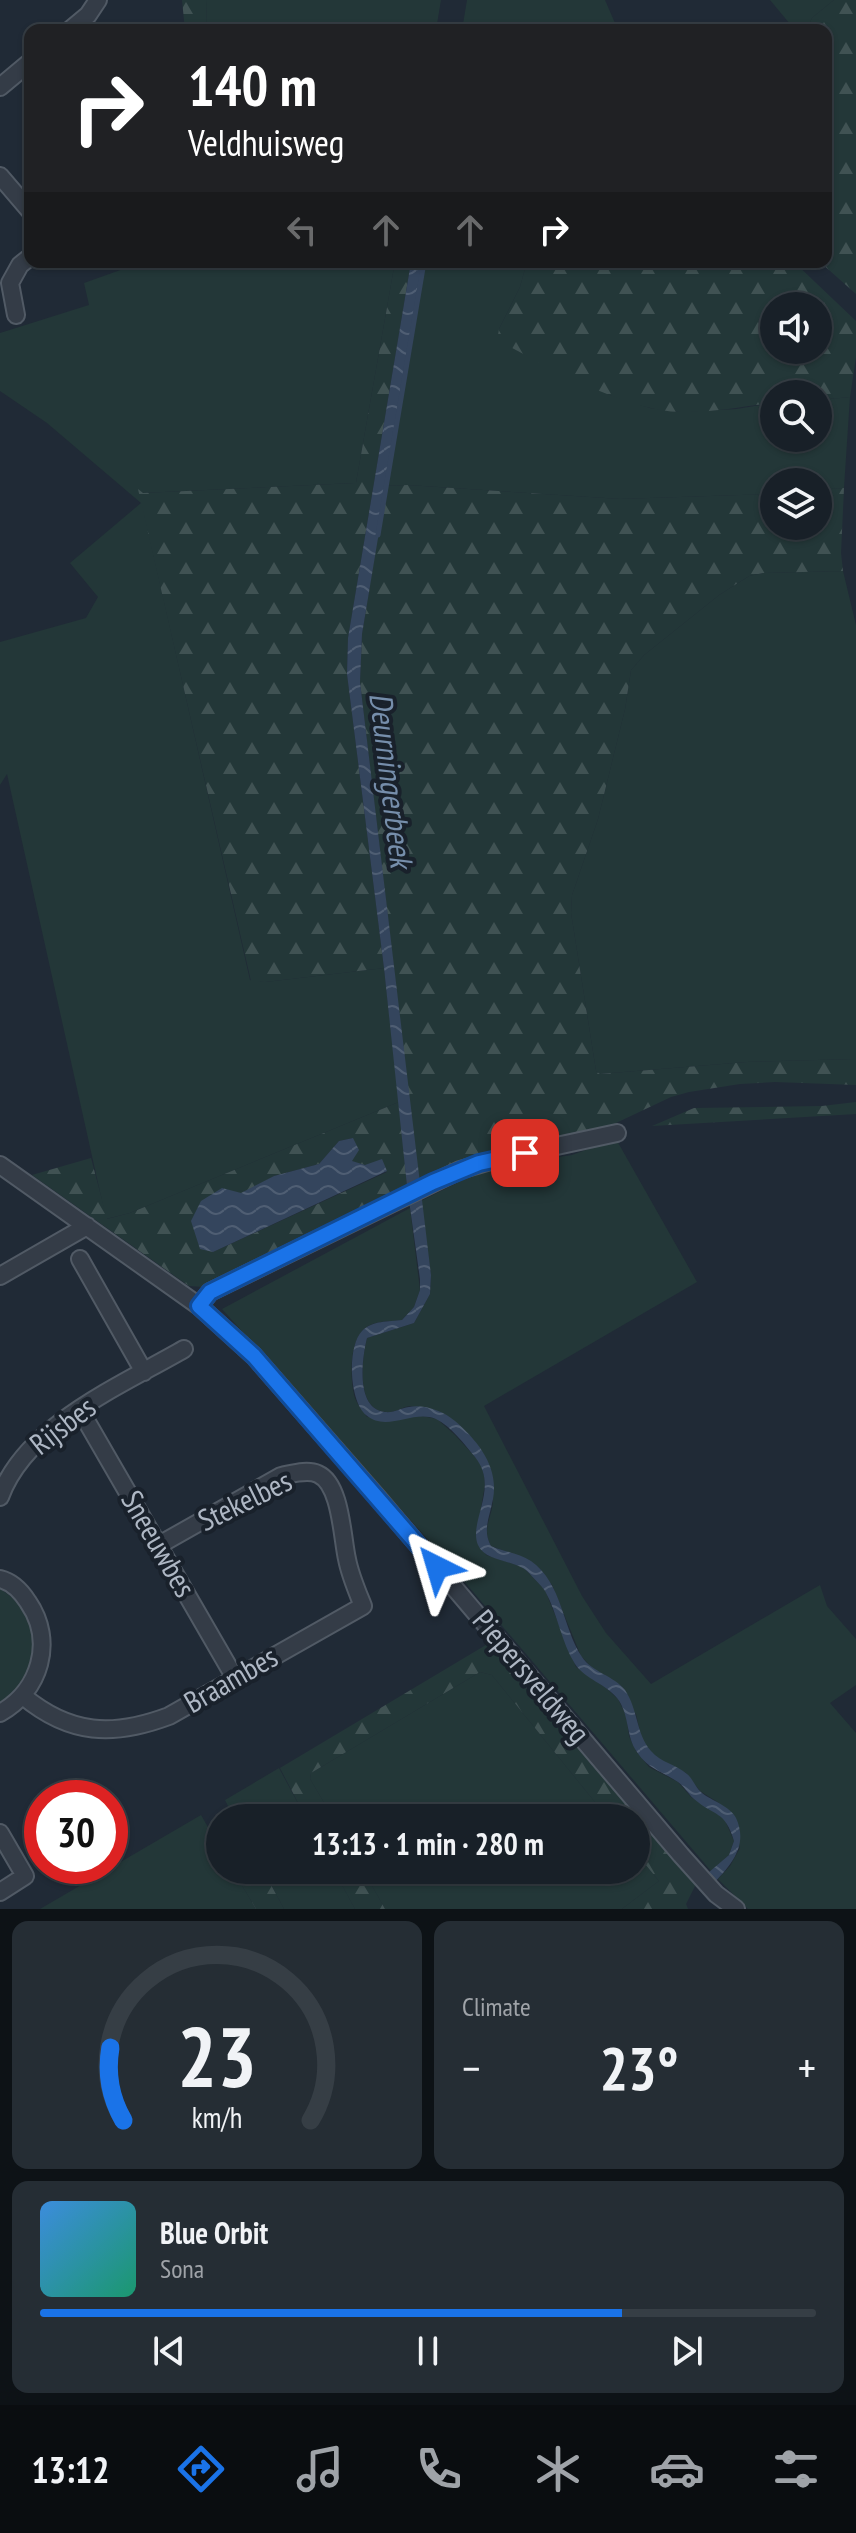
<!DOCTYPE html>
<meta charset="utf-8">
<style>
:root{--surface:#182028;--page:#252d34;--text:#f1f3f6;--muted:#9fa3a8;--line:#363e45;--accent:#1a73e8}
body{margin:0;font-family:"PT Sans Narrow",sans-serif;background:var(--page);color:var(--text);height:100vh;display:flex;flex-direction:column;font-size:30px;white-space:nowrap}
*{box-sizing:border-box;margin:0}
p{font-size:26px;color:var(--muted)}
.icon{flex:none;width:44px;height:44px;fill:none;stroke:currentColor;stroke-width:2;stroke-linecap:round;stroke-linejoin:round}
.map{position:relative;height:1909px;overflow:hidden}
.panel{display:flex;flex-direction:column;gap:12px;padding:12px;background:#0d1216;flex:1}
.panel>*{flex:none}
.hud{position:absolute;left:24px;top:24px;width:808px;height:244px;border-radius:16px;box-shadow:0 2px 6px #0004,0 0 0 2px var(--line);background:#202124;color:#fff;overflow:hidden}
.fabs{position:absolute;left:760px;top:292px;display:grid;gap:16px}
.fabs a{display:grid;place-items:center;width:72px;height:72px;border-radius:50%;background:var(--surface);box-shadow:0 2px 6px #0004,0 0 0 2px var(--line);font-size:40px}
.speed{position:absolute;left:24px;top:1780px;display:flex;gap:16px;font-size:40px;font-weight:700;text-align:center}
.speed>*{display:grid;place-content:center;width:104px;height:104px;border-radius:50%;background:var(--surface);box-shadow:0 2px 6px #0004,0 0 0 2px var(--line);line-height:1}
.speed .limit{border:12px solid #d22;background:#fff;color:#111}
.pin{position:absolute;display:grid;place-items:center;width:68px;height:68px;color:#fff;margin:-34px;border-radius:16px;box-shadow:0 4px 12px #0006}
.me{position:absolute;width:88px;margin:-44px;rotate:320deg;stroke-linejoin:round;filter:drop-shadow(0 0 6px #0008)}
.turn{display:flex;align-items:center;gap:28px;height:168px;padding:0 32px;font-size:36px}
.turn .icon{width:104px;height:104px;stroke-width:2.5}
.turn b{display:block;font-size:56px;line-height:68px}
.lanes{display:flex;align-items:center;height:76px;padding:0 32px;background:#0003;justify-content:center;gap:40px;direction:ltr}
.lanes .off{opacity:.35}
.big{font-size:60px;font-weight:800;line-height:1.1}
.panel .widget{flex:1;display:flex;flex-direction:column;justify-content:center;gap:12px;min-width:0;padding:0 28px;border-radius:16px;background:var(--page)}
.panel .dial{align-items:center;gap:0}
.dial svg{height:208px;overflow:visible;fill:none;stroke:var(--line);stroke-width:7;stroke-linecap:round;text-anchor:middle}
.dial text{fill:var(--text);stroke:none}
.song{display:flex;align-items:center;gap:24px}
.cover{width:96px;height:96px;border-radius:12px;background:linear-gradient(135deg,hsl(210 70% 55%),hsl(160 70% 35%))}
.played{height:8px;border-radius:4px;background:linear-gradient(90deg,var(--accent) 75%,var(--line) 75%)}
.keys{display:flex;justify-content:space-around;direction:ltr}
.heat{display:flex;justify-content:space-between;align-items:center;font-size:44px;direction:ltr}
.panel .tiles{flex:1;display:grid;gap:12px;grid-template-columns:1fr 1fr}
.widget:last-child{grid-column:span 2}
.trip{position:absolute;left:206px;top:1804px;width:444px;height:80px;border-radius:40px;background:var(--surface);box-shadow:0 2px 6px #0004,0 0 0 2px var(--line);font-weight:800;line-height:80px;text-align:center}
.tab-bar{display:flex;height:128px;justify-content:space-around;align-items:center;background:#0a0d10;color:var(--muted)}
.tab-bar .icon{width:56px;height:56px}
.tab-bar .selected{color:var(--accent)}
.tab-bar b{font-size:36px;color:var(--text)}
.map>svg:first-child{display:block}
.green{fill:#233738}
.forest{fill:url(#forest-firs);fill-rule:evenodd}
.water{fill:url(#water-waves)}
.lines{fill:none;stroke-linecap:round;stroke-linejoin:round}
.stream{stroke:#34455d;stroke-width:5}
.minor-casing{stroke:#515a65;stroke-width:20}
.minor{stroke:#343c47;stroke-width:16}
.route-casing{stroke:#114b97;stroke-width:20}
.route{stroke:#1a73e8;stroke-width:14}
.labels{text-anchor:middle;stroke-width:8;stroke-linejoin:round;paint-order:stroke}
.street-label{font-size:30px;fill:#aeb7c4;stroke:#19212b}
.water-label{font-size:32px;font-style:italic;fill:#768eab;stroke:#19212b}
</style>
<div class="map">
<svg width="856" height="1909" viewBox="0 0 856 1909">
<defs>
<pattern id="forest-firs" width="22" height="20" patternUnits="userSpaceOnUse" patternTransform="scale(2)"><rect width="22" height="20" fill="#233738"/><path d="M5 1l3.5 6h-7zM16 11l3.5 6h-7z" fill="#405253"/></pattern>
<pattern id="water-waves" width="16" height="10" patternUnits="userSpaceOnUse" patternTransform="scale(2)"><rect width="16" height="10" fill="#34455d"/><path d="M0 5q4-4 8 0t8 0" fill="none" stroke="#4f5e73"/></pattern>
</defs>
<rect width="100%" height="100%" fill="#202a36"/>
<!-- green -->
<path class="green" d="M206 0H441L436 30H207Z
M467 0H605L618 30H462Z
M770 0H834L812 18 806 30H795Z
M143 262H395L356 483 143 493 139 491 250 980 265 982 384 968 399 1102 130 1213 106 1219 7 774 0 785V642L86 618 98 597 70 563 141 503 47 423 0 391V333L89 305 84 283Z
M424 262H527L520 287 499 329 518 351 610 395 650 408 680 412 736 409 774 403V438H818V400L850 397 844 488 818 490V482H774V494L620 499 407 485 386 486Z
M843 571 856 625V1059L747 1062 600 1074 596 1071 571 913 572 895 598 819 625 709 631 670 644 655 719 595 749 576 763 573Z
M616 1139 697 1282 484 1406 582 1596 606 1633 651 1684 820 1585 827 1606 856 1639V1685L830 1703 856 1733V1909H748L718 1879 730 1866 740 1848 719 1803 700 1791 686 1773 657 1759 642 1741 636 1714 581 1656 552 1585 541 1570 529 1560 491 1546C481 1528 493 1517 493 1499 493 1490 482 1453 477 1445 472 1437 463 1429 456 1423 451 1418 417 1406 410 1406 402 1407 395 1413 386 1412 355 1410 362 1358 367 1338L414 1323 430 1294 431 1275 421 1201 469 1177 511 1164 572 1155Z
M410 1208 420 1290 414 1307 402 1320C390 1322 375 1320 365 1328 349 1342 350 1376 354 1395 356 1403 362 1410 367 1417L422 1416 437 1419 455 1435 477 1459 483 1468 485 1484 477 1532 486 1555 523 1567 545 1590 576 1667 606 1688 618 1699 626 1715 629 1736 636 1751 649 1767 678 1782 691 1797 724 1818 734 1841 729 1855 711 1871 440 1553 222 1309Z
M0 1589C43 1613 47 1682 0 1704Z
M480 1672 492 1675 608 1818H333L310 1779 311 1773Z
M279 1768 306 1818H234L225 1800Z
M201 1815 220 1848V1870H233L256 1909H40Z
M636 1853 659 1881 622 1909H385L363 1870H636Z
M263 1870H334L355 1909H284Z"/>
<!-- forest -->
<path class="forest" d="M182 0H206L207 30H185Z
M834 0H856V294L820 262H826V30H806L812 18Z
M395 262H411L348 638 347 674 384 968 265 982 251 981 138 489 143 493 356 483Z
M527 262H794L856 321V357L850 397 818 400V394H774V403C743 406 713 413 681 412 627 411 551 369 503 343L498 335 499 329 520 287ZM774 306H818V350H774Z
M407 485 620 499 774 494V526H818V490L844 488 841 553 843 571 763 573 749 576 719 595 644 655 631 670 625 709 598 819 572 895 571 913 596 1071 600 1074 747 1062 856 1059V1085L775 1082 740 1084 689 1092 671 1097 599 1131 491 1152 467 1160 419 1181 360 682 362 634 386 486Z
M399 1102 407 1186 215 1284 205 1287 189 1286 32 1175 91 1158 107 1219 130 1213ZM352 1138 351 1161 387 1172 213 1252 241 1194 274 1176 319 1164 339 1141Z
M856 1102V1114L652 1126 694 1108 822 1106Z
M491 1642 697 1882 686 1904 688 1909H622L659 1881 636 1853V1818H608L492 1675 480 1672 311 1773 310 1779 333 1818H306L280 1768Z
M233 1870H263L284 1909H256Z
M334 1870H363L385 1909H355Z"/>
<!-- water -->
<path class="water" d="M411 262H424L362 634 360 682 431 1275 430 1294 414 1323 367 1338C362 1358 355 1409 385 1412 395 1413 400 1408 409 1407 424 1404 443 1411 455 1421 478 1441 499 1467 493 1499 490 1516 482 1530 491 1546 504 1552 519 1553 531 1561 563 1584 562 1627 582 1657 592 1672 614 1676 625 1690 638 1709 636 1734 651 1751 661 1763 676 1764 687 1774 693 1779 695 1787 702 1793 712 1801 730 1806 736 1818 748 1844 733 1863 715 1882L708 1873 729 1855 734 1841C725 1810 715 1817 694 1799 688 1794 684 1786 678 1782 660 1770 647 1769 635 1749 626 1733 629 1713 617 1698 606 1684 585 1679 575 1664 561 1642 558 1614 545 1591 541 1585 534 1579 529 1573 516 1559 486 1563 478 1545 468 1521 500 1488 475 1457 465 1445 451 1426 436 1419 413 1409 387 1433 366 1415 349 1401 347 1346 362 1331 373 1320 388 1322 402 1320L414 1307 420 1290V1279L407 1186 384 968 347 674 348 638Z
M353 1138 359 1150 352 1161 365 1165 382 1159 387 1171 213 1252 200 1249 191 1221 201 1201 222 1188 241 1193 274 1176 319 1164 339 1141Z"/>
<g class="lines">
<!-- stream -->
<path class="stream" d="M378 535 424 262"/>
<defs>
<path id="minor" d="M70 30 88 15 98 0
M0 87 30 62
M0 176 30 211
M16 315 10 283 20 265 30 257
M0 1165 199 1306 254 1356 379 1499 681 1855 716 1894 736 1909
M80 1259 144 1372
M0 1276 87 1226
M199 1306 210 1292 460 1170 501 1158 617 1133
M80 1410 235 1678
M0 1497C26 1425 122 1385 184 1349
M0 1579C13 1582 21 1591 28 1602 55 1641 40 1691 0 1713
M23 1696C70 1735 113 1737 169 1716L363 1606C357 1591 350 1575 347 1559 342 1537 341 1484 318 1474 307 1469 292 1474 281 1476L159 1545
M0 1833 25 1876 0 1892"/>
</defs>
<!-- minor casing -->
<use href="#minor" class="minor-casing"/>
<!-- minor -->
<use href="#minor" class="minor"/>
</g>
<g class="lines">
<defs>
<path id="route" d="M437 1567 254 1356 199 1306 210 1292 433 1182 479 1163 525 1153"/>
</defs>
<!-- route casing -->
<use href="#route" class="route-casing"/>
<!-- route -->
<use href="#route" class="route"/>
</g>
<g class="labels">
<!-- street labels -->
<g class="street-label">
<text transform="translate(63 1426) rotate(-38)" y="10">Rijsbes</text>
<text transform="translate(245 1501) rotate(-26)" y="10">Stekelbes</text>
<text transform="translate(158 1544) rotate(60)" y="10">Sneeuwbes</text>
<text transform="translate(531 1677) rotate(50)" y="10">Piepersveldweg</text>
<text transform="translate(231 1680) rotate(-30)" y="10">Braambes</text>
</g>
<!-- water labels -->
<g class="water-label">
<text transform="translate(391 780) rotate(83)" y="11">Deurningerbeek</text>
</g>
</g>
</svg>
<div class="fabs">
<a><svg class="icon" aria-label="sound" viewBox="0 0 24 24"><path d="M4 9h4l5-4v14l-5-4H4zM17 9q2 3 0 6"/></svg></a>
<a><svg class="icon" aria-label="search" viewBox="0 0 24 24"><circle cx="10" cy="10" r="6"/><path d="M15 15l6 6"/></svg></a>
<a><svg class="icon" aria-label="layers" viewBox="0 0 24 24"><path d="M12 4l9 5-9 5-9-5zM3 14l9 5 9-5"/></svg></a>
</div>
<div class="speed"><div class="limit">30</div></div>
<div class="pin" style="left:525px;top:1153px;background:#d93025"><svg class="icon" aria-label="arrive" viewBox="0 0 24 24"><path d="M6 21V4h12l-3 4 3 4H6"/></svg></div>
<svg class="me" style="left:437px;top:1567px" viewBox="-20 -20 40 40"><path d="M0-17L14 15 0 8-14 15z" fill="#1a73e8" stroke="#fff" stroke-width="4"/></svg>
<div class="trip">13:13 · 1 min · 280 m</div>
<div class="hud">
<div class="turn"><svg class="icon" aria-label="right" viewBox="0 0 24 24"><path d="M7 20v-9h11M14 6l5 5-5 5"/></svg><div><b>140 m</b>Veldhuisweg</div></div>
<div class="lanes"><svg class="icon off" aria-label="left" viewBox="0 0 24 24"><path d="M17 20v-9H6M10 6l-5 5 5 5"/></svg><svg class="icon off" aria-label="ahead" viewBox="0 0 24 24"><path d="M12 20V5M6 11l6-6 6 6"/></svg><svg class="icon off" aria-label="ahead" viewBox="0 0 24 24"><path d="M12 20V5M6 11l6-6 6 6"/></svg><svg class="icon" aria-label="right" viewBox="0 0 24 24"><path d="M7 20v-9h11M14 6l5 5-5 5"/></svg></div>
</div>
</div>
<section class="panel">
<div class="tiles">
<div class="widget dial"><svg viewBox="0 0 100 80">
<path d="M14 69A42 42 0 1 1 86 69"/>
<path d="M14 69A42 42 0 0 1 9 41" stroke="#1a73e8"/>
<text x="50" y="56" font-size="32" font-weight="700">23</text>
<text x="50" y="72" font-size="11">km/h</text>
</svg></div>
<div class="widget"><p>Climate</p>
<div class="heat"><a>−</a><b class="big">23°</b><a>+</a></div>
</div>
<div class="widget">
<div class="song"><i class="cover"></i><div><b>Blue Orbit</b><p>Sona</p></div></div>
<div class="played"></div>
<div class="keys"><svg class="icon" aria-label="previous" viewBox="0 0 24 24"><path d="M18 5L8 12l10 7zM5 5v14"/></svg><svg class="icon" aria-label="pause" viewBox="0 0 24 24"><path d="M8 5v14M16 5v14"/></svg><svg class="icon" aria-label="next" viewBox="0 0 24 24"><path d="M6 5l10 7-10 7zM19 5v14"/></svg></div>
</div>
</div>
</section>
<nav class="tab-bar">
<b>13:12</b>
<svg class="icon selected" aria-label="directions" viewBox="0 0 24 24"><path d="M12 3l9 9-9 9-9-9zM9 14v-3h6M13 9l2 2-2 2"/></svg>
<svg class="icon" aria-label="music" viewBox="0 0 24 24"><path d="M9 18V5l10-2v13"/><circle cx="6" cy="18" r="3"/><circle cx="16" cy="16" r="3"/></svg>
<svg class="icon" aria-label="phone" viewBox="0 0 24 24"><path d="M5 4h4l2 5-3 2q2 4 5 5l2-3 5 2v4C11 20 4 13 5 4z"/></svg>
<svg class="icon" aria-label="climate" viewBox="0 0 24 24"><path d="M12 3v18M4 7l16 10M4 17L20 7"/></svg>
<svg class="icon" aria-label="car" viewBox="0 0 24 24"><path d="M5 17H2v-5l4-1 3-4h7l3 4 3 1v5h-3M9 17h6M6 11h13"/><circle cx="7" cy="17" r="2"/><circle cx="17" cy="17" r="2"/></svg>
<svg class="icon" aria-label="filters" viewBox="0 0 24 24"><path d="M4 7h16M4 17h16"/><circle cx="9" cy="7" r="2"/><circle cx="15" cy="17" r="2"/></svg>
</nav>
